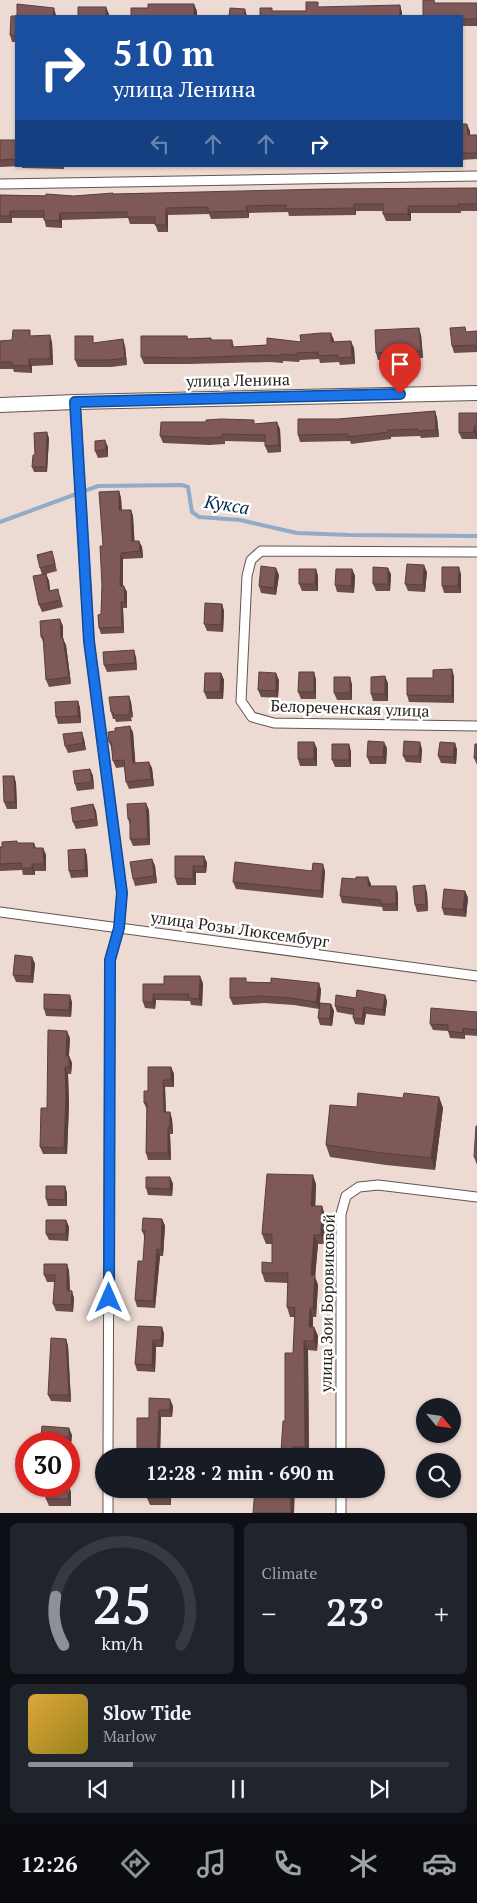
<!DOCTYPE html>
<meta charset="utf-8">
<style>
:root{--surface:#171b24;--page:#20242c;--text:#f1f3f6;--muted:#9ea1a6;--line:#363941;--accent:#8c9099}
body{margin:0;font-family:"PT Serif",serif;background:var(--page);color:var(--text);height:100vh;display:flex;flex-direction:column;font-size:19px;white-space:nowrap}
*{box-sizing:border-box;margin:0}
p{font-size:16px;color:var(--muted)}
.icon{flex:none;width:28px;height:28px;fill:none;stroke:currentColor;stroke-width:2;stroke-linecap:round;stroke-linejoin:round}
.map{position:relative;height:1513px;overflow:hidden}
.details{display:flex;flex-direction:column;gap:10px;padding:10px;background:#0d0f14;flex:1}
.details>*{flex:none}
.top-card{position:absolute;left:15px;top:15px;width:448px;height:152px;border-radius:0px;box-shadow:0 1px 4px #0004;background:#1a4fa0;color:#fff;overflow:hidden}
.needle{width:32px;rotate:119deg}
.tools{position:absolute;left:416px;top:1398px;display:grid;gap:10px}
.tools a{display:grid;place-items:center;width:45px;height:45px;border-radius:50%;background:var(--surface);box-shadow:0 1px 4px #0004;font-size:25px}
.speed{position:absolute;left:15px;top:1432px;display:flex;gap:10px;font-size:25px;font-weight:700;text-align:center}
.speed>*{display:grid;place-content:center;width:65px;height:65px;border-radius:50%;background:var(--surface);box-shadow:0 1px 4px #0004;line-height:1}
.speed .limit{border:8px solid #d22;background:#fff;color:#111}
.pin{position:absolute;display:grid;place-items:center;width:42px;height:42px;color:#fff;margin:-51px -21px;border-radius:50% 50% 50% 0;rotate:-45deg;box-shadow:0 0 5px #0007}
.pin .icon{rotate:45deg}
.me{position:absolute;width:55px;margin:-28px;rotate:0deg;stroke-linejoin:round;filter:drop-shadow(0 0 4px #0008)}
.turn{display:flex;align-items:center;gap:18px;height:105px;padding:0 15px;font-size:22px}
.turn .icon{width:65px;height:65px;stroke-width:2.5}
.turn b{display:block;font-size:35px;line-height:42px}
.lanes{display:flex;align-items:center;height:48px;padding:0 15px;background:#0003;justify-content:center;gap:25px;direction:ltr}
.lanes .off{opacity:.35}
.big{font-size:38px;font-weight:800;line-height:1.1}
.details .card{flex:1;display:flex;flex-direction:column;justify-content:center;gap:8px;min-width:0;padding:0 18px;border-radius:8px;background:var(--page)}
.details .dial{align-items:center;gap:0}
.dial svg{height:130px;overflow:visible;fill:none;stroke:var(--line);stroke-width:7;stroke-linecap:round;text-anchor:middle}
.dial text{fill:var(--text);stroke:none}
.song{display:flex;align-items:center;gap:15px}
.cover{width:60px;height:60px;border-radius:8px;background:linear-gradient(135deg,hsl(40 70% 55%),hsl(50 70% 35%))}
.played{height:5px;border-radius:2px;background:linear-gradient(90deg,var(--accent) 25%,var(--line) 25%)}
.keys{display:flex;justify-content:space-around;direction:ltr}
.heat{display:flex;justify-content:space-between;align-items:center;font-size:28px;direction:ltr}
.details .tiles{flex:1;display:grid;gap:10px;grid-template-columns:1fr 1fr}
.card:last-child{grid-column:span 2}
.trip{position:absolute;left:95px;top:1448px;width:290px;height:50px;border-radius:25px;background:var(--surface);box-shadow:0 1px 4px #0004;font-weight:800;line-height:50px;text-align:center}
.tab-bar{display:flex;height:80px;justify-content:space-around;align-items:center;background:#090b0e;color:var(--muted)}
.tab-bar .icon{width:35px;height:35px}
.tab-bar .selected{color:var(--accent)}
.tab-bar b{font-size:22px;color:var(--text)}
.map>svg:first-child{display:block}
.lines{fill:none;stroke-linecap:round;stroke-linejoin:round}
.stream{stroke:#92acc8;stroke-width:4}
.street-casing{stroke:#64554f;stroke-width:11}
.secondary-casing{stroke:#64554f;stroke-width:16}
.street{stroke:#fff;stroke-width:9}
.secondary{stroke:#fff;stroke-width:14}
.wall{fill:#6d4d4c}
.shaded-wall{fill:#593e3e}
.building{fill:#7f5958;stroke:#593e3e}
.route-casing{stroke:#114b97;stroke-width:12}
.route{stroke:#1a73e8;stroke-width:9}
.labels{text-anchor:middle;stroke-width:5;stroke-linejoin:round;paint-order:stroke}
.street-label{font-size:16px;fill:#241e1b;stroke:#fff}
.water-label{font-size:18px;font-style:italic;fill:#012b50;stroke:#fff}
</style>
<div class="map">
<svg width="477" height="1513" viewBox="0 0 477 1513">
<rect width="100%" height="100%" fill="#ecdad3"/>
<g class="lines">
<!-- stream -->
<path class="stream" d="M0 522 98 486 182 485 188 487 192 512 199 517 240 520 297 533 350 535 477 536"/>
<defs>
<path id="street" d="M0 184 477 176
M75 402 89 641 122 893 119 928 110 960 108 1456
M477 552 261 551 251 560 247 576 241 701 252 717 274 723 477 726
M0 912 477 976
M341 1456V1214L346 1196 359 1187 378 1185 477 1197
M108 1513V1489
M341 1513V1489"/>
<path id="secondary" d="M0 405 75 402 477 393"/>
</defs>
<!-- street casing -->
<use href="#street" class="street-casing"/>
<!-- secondary casing -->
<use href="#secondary" class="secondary-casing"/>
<!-- street -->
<use href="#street" class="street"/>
<!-- secondary -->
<use href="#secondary" class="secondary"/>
</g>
<!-- wall -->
<path class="wall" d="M423 0H434L435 3H477V26H461V16Z
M16 16V42H12L10 35Z
M461 124 470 131V135H477V159L461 160Z
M0 140H16V166H22L0 167Z
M22 166H122L64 167V169L22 168Z
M477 188V211H461V213H411V221H386L383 214V211H356V215L289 216 288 212 249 213V218L211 219 209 214 168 215V232H158L155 224H130L128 218 62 220V228L46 227 44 218H12V223H0V195L74 196 114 194Z
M477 331V352L454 353 452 346 467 332Z
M421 335 423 358 378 360 376 353Z
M32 336 52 342 53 365 32 366V373L14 372 13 369H0V341L12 340Z
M187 336 188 339 211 338 212 340H232L234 347 267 345 334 340V342L354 348 355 364 340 365 339 362 320 363 319 359 300 360 299 362 283 361V363L270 362 189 364H144L141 357Z
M96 343 125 346 127 365 111 367H78L75 360Z
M435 411 437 418 439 437 421 438 420 436 391 437V439L351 444 350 441 300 442 298 435 338 419Z
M477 413V439H462L459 433Z
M255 424 280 429 281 452 268 453 265 446V442L225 441V444L209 445 163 443 160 436Z
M49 438 47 472H34L32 467 35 455Z
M108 447V457L98 458 95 451Z
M119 491 121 498 122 510H131L133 516 134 541H139L142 547 143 558 123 559V586L127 592V608H123L124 633 101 634 99 628 101 614 103 546Z
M54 558 57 571 46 574 49 581 50 591 60 596 63 607 42 612 39 605 42 575 40 568Z
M316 569 318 576V591H302L299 584Z
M352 569 355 576 354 593 337 592 335 585Z
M427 572 425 592 408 591 405 584Z
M391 574 390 591H376L373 584Z
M461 574V593H444L442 586Z
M279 575 276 595 261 593 259 586Z
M222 604 224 611 223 632 207 631 204 624Z
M63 626V639L66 645 71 684 49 687 46 680 44 644 41 637Z
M136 657 137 670 107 672 104 665Z
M221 673 224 680 223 699H207L204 692Z
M454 676V703L409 702 407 695 433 678Z
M316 679V699H301L298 692Z
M279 680 278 698 261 697 258 690Z
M388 683V701H373L371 694Z
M352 684V700H337L334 693Z
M129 696 131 702 133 717 131 718 132 721 116 722 115 719H113L111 712Z
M78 701 80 708 81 723 58 724 56 717Z
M133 732 135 763 152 768 154 786 129 789 126 782 124 767 116 768 113 761 112 749 109 742Z
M84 739 86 750 68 753 65 746Z
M314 742 317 749V766H300L298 759Z
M455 743 457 750 456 764 441 763 438 756Z
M477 744V765L474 758Z
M387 748 386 764H370L367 757Z
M422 749 421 763 406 762 403 756Z
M351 751V767H335L332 760Z
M90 769 93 776 94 789 77 791 75 784Z
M14 776 16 783 17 809H7L4 802Z
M93 804 96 811 98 826 76 829 73 822Z
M149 810 150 845 133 846 130 839V825L128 819Z
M18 843H34L36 848H43L46 855V871H35V875H23L22 870 0 871V847Z
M85 849 87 856 88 877 71 878 69 871Z
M204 856 207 863 206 873H196V885H177L175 878Z
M152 859 155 866 157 883 135 886 133 879Z
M312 871H325L323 898 236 889 233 882Z
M371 884V886L398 893V911H383L382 907 342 903 340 896Z
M465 891 468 898 466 917 444 915 442 908Z
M427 892 428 911 417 912 415 905Z
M32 957 35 964 33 983 16 982 13 975Z
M248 982 319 983 321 990 320 1003 331 1004 334 1011 332 1026 320 1025 318 1018 319 1009 294 1005 264 1003 233 1005 230 998Z
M203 983 202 1006 191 1005 190 1001 156 1000 155 1009 145 1008 143 1002 164 984Z
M385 995 387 1001 385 1016 366 1014 364 1025 355 1024 353 1018V1015L337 1012 335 1006 356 998Z
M72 1002 71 1017 46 1016 44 1009Z
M477 1012V1036L465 1035V1039L450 1038 448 1031 433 1030 430 1024Z
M70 1038 69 1056 72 1063 71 1074H68L69 1104 67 1154H43L40 1147 47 1108Z
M171 1067 174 1074V1087H165L166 1112H170L172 1119 173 1134H170L171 1160H148L146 1153 147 1110 144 1103 148 1091Z
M439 1097 443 1108 435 1170 386 1165 330 1157 326 1145 357 1107 403 1098Z
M477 1126V1165L474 1157Z
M170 1177 173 1184 172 1196 148 1195 146 1188Z
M316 1184 315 1206H322L325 1216 324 1244H318L315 1277 318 1285 316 1317H313V1327H314L318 1336 317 1351 308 1350 309 1456H258L281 1452 293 1353 295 1317H290L287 1307 288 1283 265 1282 262 1273 272 1263V1244H266L262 1234Z
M65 1186 67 1193V1206H48L46 1199Z
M162 1219 165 1226 163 1256H160L155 1308 137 1307 135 1300 143 1261 145 1238 142 1231Z
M66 1220 69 1227 68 1241 49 1240 46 1234Z
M67 1264 69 1271 70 1290 74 1298 73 1312 56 1311 53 1304 55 1282H47L44 1275Z
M162 1327 164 1334 163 1347H156L155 1372 137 1371 135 1364Z
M66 1339 68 1346 71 1402 51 1401 48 1395Z
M149 1398 173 1406 172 1417H161L160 1456H137L149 1418Z
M72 1435 71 1444 44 1443 41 1436Z
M71 1492V1506H49L46 1499Z
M171 1492V1505H150L147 1498Z"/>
<!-- shaded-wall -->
<path class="shaded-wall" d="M194 4 197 11V16H194Z
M400 5 402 12V16H400Z
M106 7 109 14V16H106Z
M54 8 56 15V16H53Z
M245 9 247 16H244Z
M467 124 470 131V142L468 135Z
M354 204 356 211V215L354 208Z
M246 206 249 213V218L247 211Z
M408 206 411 213V221L408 214Z
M166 208 168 215V232L166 225Z
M10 211 12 218V223L10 216Z
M60 213 62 220V228L59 221Z
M419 328 421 335 423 358 421 351Z
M331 333 334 340V349L331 342Z
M50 335 52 342 53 365 50 359Z
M123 339 125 346 127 365 125 358Z
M351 341 354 348 355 364 352 357Z
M29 359 32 366V373L29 366Z
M435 411 437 418 439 437 436 430Z
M277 422 280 429 281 452 279 445Z
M474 426 477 433V439L474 432Z
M47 432 49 438 47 472 46 467Z
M105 440 108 447V457L106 450Z
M119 491 121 498 122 517 119 510Z
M131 510 133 516 135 548 132 541Z
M139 541 142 547 143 558 140 551Z
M121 553 123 559V592L120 586Z
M424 565 427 572 425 592 423 585Z
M459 567 461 574V593L458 586Z
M276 568 279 575 276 595 274 588Z
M388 568 391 574 390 591 388 584Z
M316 569 318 576V591L315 584Z
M352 569 355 576 354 593 351 586Z
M46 574 49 581 51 598 49 591Z
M124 586 127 592V608L125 602Z
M121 602 123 608 124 633 122 627Z
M222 604 224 611 223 632 221 625Z
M60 619 63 626V639L66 645 71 684 69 677 61 638Z
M134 650 136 657 137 670 135 663Z
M452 669 454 676V703L452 696Z
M314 672 316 679V699L314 692Z
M221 673 224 680 223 699 220 692Z
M276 673 279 680 278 698 276 691Z
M385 676 388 683V701L385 694Z
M350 677 352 684V700L350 693Z
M129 696 131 702 133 717 130 710Z
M78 701 80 708 81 723 78 716Z
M130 726 133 732 136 770 133 763Z
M82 732 84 739 86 750 83 743Z
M314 742 317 749V766L314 759Z
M384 742 387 748 386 764 383 757Z
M420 742 422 749 421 763 419 756Z
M455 743 457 750 456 764 453 757Z
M349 744 351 751V767L349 760Z
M149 762 152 768 154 786 151 779Z
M90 769 93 776 94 789 92 782Z
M14 776 16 783 17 809 15 802Z
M146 803 149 810 150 845 148 839Z
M93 804 96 811 98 826 96 819Z
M43 848 46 855V871L44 864Z
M85 849 87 856 88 877 85 870Z
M204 856 207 863 206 873 204 866Z
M152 859 155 866 157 883 154 876Z
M32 864 35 871V875L32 868Z
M323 864 325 871 323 898 321 891Z
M193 866 196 873V885L193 879Z
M368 877 371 884 370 893 368 886Z
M425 885 427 892 428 911 426 904Z
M396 886 398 893V911L396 904Z
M465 891 468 898 466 917 463 910Z
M32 957 35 964 33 983 31 976Z
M200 976 203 983 202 1006 199 999Z
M319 983 321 990 319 1009 316 1002Z
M153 994 156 1000 155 1009 153 1002Z
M70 995 72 1002 71 1017 69 1010Z
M385 995 387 1001 385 1016 383 1010Z
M331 1004 334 1011 332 1026 330 1019Z
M364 1007 366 1014 364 1025 362 1019Z
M463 1028 465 1035V1039L463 1033Z
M67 1031 70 1038 68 1063 66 1056Z
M69 1056 72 1063 71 1074 69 1067Z
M65 1067 68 1074 69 1104 67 1154 64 1148Z
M171 1067 174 1074V1087L171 1080Z
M163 1080 165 1087 166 1119 164 1112Z
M439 1097 443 1108 435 1170 431 1158Z
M170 1112 172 1119 173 1134 170 1127Z
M168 1127 170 1134 171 1160 168 1153Z
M313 1175 316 1184 315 1215 311 1206Z
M170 1177 173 1184 172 1196 170 1189Z
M65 1186 67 1193V1206L65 1200Z
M322 1206 325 1216 324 1244 321 1235Z
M162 1219 165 1226 163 1256 161 1250Z
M66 1220 69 1227 68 1241 66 1234Z
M314 1235 318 1244 315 1277 318 1285 316 1317 313 1308 311 1275Z
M157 1249 160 1256 155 1308 153 1301Z
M67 1264 69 1271 70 1297 67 1290Z
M72 1291 74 1298 73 1312 71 1305Z
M310 1308 313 1317 312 1336 309 1327Z
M162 1327 164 1334 163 1347 161 1340Z
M314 1327 318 1336 317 1351 314 1341Z
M66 1339 68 1346 71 1402 69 1395Z
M153 1340 156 1347 155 1372 152 1365Z
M304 1341 308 1350 309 1456 305 1447Z
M170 1399 173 1406 172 1417 170 1410Z
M159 1410 161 1417 160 1456H157Z
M69 1428 72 1435 71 1444 69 1437Z
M293 1447 296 1456H293Z
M69 1486 71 1492V1506L68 1499Z
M169 1489H170L171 1492V1505L169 1498Z
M291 1489H295L294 1513H291Z"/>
<!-- building -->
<path class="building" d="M423 0H434V3H477V26V19H461V16H423Z
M306 2H318V7L400 5V16H260V8H272V11H306Z
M17 4 54 8 53 16H17Z
M148 4H194V16H131V8H148Z
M78 7H106V16H78Z
M230 8 245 9 244 16H229Z
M11 16H16V36L10 35Z
M461 124H467L468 135H477V153H461Z
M0 140H16V159L0 160Z
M477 188V204H458L459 206H408V214H383V204H354V208L286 209V205L246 206 247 211 208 212V207L166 208V225H155V217H127V212L60 213 59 221 44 220V211H10V216H0V195L46 196V194L74 196 113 193V194L326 189Z
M465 327 466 332 477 331V348H476L475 345 452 346 450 328Z
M419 328 421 351 376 353 375 330Z
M13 330H30V336L50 335V359H29V366L12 365V362H0V341L12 340Z
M321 333H331V342L351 341 352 357 338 358V355L318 356V352L297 353V355L281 354V356L267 355 186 358 141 357V336H187V339L211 338V340H232V347L267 345V338L301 342 300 335Z
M75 336H93V343L123 339 125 358 109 360H75Z
M435 411 436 430 418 431V429L388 430 389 432 348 437V434L298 435V419H338Z
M459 413H477V426H474V432L459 433Z
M221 419 254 420V424L277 422 279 445 265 446V435L222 434V437L207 438 160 436 161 422H206V420Z
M47 432 46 467H32L33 455H35L34 433Z
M105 440 106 450 95 451V441Z
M119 491V510H131L132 541H139L140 551 121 553 120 586H124L125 602H121L122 627 99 628 98 615 101 614 102 586 100 546H103L99 492Z
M52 551 55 564 40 568 37 555Z
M407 564 424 565 423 585 405 584Z
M261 566 276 568 274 588 259 586Z
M373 567 388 568V584H373Z
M442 567H459L458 586H442Z
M299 569H316L315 584H299Z
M336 569H352L351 586 335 585Z
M46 574 49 591 58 589 60 600 39 605 33 576Z
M205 603 222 604 221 625 204 624Z
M60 619 61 638H63L69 677 46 680 43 636 41 637 40 621Z
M134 650 135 663 104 665 103 652Z
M452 669V696L407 695V678H433V670Z
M259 672 276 673V691L258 690Z
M299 672H314V692H298Z
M205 673H221L220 692H204Z
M385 676V694H371V677Z
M334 677H350V693H334Z
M129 696 130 710 129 711V715H114L113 712H111L109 697Z
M78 701V716L56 717 55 702Z
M130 726 133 763 149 762 151 779 126 782 124 760 113 761 111 742H109L108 732 115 731V728Z
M82 732 83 743 65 746 63 734Z
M368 741 384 742 383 757H367Z
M404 741 420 742 419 756H403Z
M298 742H314V759H298Z
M440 742 455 743 453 757 438 756Z
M332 744H349V760H332Z
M475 744H477V758H474Z
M90 769 92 782 75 784 73 771Z
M3 776H14L15 802H4Z
M146 803 148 839H130V819H128L127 804Z
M93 804 96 819 73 822 71 808Z
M17 841V843H34V848H43L44 864H32V868H21V863L0 864V847H2V842Z
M85 849V870L69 871 68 850Z
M175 856H204V866H193V879L175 878Z
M152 859 154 876 133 879 130 862Z
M235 862 312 871 313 863 323 864 321 891 233 882Z
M356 877H368V886H396V904H381V900L340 896 342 878 356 879Z
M425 885 426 904 415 905 413 886Z
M444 889 465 891 463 910 442 908Z
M15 955 32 957 31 976 13 975Z
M164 976H200L199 999 188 998 189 994H153V1002H143V984H164Z
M230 978H246V982L271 983V978L319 983 316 1002 291 998 261 996 230 998Z
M357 990 385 995 383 1010 364 1007 362 1019 353 1018 354 1009 335 1006 336 995 356 998Z
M44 994 70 995 69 1010 44 1009Z
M320 1003 331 1004 330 1019 318 1018Z
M431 1008 477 1012V1030L463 1028V1033L448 1031V1025L430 1024Z
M48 1030 67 1031 66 1056H69V1067H65L66 1098 64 1148 40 1147 41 1108H47Z
M148 1067H171V1080H163L164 1112H170V1127H168V1153H146L147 1103H144V1091H148Z
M358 1093 403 1098 404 1093 439 1097 431 1158 382 1153 326 1145 330 1105 357 1107Z
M476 1126H477V1158L474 1157Z
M267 1174 313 1175 311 1206H322L321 1235H314L311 1275H315L313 1308H310L309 1327H314V1341H304L305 1447H293V1456H258L259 1452H281L283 1421H285V1353H293L295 1308 287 1307 288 1273H262V1262L272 1263V1234H262Z
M146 1177H170V1189L146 1188Z
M46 1186H65V1200L46 1199Z
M143 1218 162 1219 161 1250 157 1249 153 1301 135 1300 138 1261H143L145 1231H142Z
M46 1220H66V1234H46Z
M44 1264H67V1290L72 1291 71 1305 53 1304 55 1275H44Z
M138 1326 162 1327 161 1340H153L152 1365 135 1364Z
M51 1338 66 1339 69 1395H48Z
M149 1398 170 1399V1410H159L157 1456H137V1418H149Z
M42 1426 69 1428V1437L41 1436Z
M46 1486H68V1499H46Z
M147 1489H169V1498H147Z
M255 1489H291V1513H253Z"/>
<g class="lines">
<defs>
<path id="route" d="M109 1298 110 960 119 928 122 893 89 641 75 402 400 394"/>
</defs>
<!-- route casing -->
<use href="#route" class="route-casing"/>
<!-- route -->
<use href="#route" class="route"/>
</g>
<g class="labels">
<!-- street labels -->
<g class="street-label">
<text transform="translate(238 380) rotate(-1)" y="6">улица Ленина</text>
<text transform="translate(350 708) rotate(2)" y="6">Белореченская улица</text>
<text transform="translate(240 929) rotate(8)" y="6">улица Розы Люксембург</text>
<text transform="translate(327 1303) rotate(-89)" y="6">улица Зои Боровиковой</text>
</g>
<!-- water labels -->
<g class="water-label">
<text transform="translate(227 505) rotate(9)" y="6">Кукса</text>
</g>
</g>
</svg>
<div class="tools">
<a><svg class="needle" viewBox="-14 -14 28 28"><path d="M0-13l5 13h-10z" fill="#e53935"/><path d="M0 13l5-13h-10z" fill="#9ea1a6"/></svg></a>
<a><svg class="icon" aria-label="search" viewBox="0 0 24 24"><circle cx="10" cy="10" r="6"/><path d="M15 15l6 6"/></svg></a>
</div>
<div class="speed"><div class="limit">30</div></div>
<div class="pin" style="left:400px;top:394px;background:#d93025"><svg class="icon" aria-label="arrive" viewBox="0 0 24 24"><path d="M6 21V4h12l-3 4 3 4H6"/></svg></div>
<svg class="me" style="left:109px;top:1298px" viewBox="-20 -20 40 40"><path d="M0-17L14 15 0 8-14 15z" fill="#1a73e8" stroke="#fff" stroke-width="4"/></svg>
<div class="trip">12:28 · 2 min · 690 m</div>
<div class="top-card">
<div class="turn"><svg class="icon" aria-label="right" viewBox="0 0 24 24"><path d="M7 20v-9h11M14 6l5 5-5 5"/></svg><div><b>510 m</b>улица Ленина</div></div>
<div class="lanes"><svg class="icon off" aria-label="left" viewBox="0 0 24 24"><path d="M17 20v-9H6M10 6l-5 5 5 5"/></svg><svg class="icon off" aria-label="ahead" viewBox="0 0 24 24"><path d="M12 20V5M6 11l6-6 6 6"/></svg><svg class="icon off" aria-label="ahead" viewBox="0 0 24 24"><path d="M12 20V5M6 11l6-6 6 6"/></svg><svg class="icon" aria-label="right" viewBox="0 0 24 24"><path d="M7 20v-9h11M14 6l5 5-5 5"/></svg></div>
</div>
</div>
<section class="details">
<div class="tiles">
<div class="card dial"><svg viewBox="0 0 100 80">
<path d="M14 69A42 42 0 1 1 86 69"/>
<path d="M14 69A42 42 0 0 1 9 39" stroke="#8c9099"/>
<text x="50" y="56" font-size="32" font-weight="700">25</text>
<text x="50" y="72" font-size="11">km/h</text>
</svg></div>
<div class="card"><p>Climate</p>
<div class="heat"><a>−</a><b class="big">23°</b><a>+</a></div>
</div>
<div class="card">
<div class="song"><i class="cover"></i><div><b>Slow Tide</b><p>Marlow</p></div></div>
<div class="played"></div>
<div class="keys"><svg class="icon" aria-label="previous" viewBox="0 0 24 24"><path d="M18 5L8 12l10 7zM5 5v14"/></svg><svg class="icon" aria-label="pause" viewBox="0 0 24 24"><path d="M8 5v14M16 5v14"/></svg><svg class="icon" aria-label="next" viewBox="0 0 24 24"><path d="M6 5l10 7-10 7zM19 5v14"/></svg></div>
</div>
</div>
</section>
<nav class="tab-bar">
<b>12:26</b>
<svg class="icon selected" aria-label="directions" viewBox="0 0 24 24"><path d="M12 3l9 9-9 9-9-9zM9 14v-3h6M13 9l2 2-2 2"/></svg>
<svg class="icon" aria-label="music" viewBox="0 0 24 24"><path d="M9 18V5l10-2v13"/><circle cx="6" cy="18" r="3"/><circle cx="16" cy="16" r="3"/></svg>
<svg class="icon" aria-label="phone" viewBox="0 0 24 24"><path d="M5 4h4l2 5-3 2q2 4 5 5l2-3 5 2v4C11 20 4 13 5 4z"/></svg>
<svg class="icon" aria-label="climate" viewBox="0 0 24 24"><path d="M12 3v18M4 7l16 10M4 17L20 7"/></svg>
<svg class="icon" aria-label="car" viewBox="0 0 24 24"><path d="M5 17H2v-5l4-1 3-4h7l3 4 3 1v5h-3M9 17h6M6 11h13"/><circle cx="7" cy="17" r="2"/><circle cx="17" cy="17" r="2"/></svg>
</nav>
